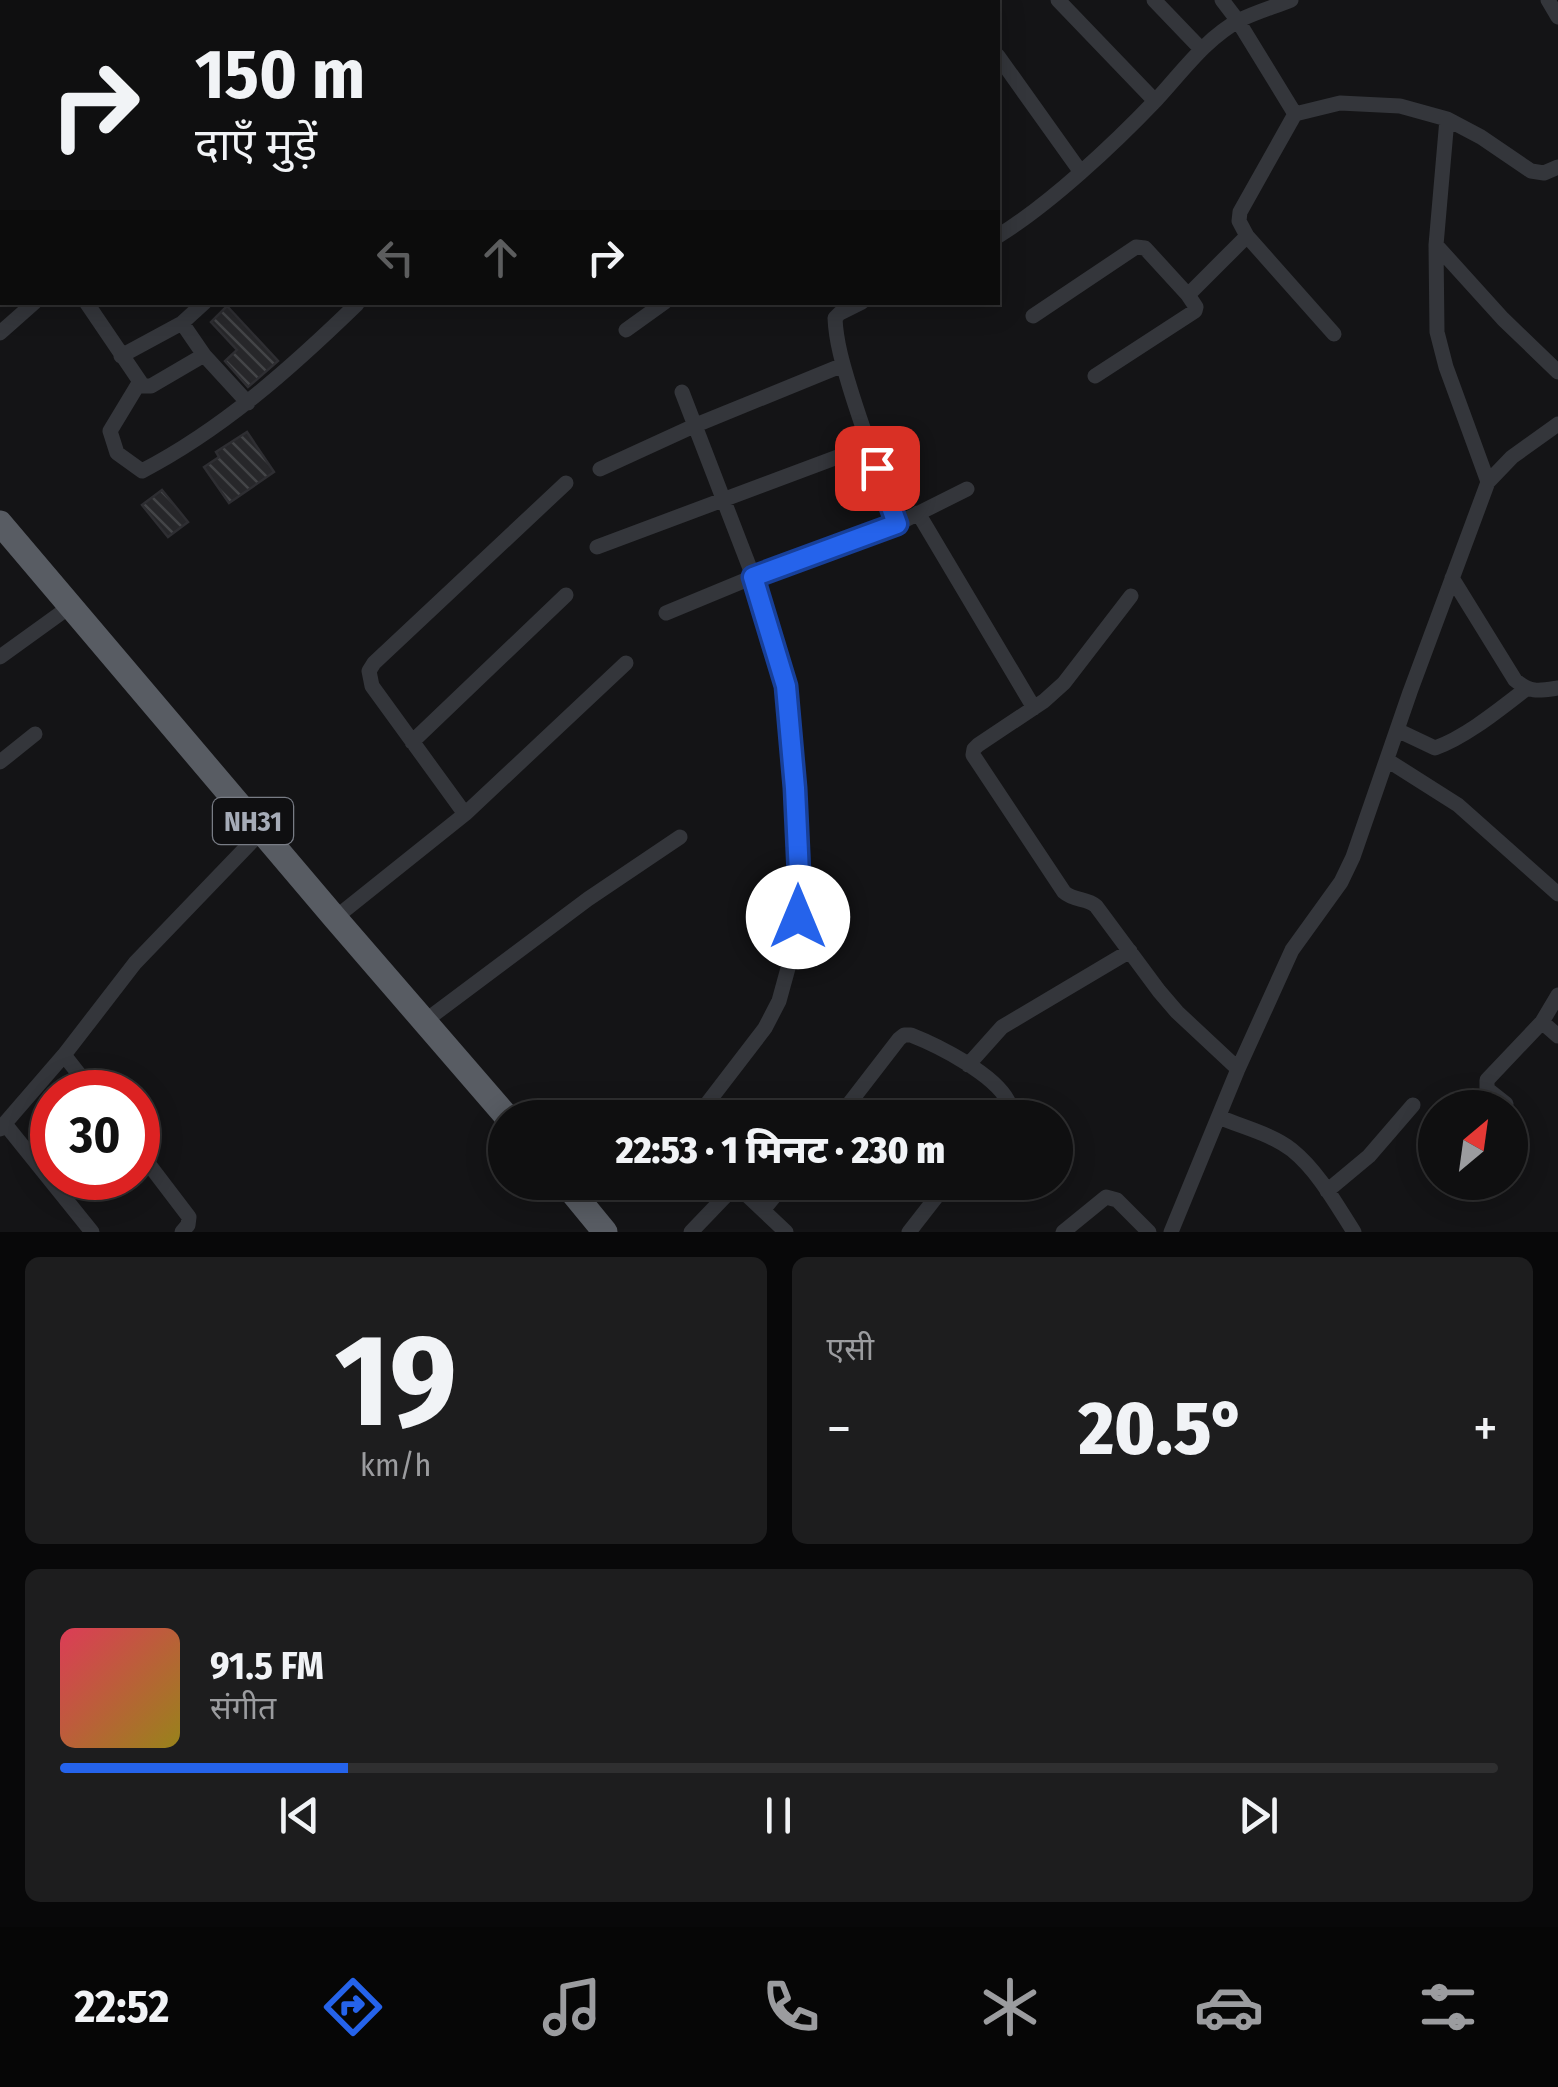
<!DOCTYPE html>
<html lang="hi">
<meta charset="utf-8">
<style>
:root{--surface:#0f0f10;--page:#1d1d1e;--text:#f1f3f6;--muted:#9b9c9f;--line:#2f2f30;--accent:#2563eb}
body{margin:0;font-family:"Fira Sans Condensed","Noto Sans Devanagari",sans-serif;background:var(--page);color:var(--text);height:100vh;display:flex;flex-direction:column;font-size:38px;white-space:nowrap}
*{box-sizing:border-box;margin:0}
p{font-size:32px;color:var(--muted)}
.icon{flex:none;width:55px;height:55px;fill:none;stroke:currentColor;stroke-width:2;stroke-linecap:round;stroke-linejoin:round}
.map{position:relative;height:1232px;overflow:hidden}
.panel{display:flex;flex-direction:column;gap:25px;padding:25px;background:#080809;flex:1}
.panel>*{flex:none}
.top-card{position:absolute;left:0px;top:0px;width:1000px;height:305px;box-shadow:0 5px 25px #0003,0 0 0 2px var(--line);background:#0f0f10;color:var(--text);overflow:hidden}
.needle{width:65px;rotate:29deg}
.buttons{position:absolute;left:1418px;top:1090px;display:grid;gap:20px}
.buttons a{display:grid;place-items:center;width:110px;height:110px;border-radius:50%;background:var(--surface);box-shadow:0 5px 25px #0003,0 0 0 2px var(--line);font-size:50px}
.speed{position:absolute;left:30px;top:1070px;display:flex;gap:20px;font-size:50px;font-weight:700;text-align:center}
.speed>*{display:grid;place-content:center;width:130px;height:130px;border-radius:50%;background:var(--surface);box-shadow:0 5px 25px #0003,0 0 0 2px var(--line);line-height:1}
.speed .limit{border:15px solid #d22;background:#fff;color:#111}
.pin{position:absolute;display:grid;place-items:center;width:85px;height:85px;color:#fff;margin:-42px;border-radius:20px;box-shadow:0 5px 15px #0006}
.me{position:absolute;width:110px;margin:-55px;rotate:0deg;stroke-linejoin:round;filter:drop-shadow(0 0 8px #0008)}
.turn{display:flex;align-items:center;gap:35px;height:210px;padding:0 30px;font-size:45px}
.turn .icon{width:130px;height:130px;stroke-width:2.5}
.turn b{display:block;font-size:70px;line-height:85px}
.lanes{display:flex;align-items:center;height:95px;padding:0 30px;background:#0003;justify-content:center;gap:50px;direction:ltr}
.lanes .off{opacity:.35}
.big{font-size:75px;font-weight:800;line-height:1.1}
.panel .card{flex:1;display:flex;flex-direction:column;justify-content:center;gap:15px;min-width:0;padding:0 35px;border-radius:15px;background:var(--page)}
.panel .dial{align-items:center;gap:0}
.dial b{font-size:130px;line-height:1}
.song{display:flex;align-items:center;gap:30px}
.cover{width:120px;height:120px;border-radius:15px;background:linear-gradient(135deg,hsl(350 70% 55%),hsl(50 70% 35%))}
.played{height:10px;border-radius:5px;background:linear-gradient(90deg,var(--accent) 20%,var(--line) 20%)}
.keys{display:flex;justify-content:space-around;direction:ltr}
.heat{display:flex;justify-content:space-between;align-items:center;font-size:55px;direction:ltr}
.panel .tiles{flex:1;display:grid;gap:25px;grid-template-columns:1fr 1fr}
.card:last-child{grid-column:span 2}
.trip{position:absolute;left:488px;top:1100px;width:585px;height:100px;border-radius:50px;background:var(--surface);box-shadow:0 5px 25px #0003,0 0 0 2px var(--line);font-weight:800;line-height:100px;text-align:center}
.dock{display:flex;height:160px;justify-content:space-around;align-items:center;background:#060606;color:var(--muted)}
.dock .icon{width:70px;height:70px}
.dock .current{color:var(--accent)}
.dock b{font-size:45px;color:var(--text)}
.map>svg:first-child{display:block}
.building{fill:url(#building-back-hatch);stroke:#2e2e32;stroke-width:2.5}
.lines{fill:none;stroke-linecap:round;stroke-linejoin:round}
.minor{stroke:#34363b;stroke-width:15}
.trunk{stroke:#585c63;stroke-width:25}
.route-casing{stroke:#184099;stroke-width:25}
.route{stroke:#2563eb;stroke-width:18}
.labels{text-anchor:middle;stroke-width:10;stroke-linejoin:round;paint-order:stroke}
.shield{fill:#0f0f11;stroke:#787c85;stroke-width:2.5}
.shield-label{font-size:28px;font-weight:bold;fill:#a5abb7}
</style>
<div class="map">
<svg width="1558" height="1232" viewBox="0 0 1558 1232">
<defs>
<pattern id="building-back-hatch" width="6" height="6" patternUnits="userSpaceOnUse" patternTransform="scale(2.5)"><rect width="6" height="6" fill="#27272a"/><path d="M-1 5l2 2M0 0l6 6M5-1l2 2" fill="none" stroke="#434447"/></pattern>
</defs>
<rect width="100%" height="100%" fill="#141416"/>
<!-- building -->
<path class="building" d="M227 306 278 361 248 387 225 361 237 350 211 322Z
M247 432 274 472 229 503 204 467 219 457 216 452Z
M162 490 188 522 168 537 142 505Z"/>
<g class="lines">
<!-- minor -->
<path class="minor" d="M855 0 856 2
M949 0 954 2
M1058 0 1155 101
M1154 0 1201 49
M1222 0 1238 21 1295 114
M1548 0 1558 17
M260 2 263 0
M368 2 371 0
M767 2 771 0
M931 2 935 0
M0 3 2 7
M998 56 1080 171
M0 75 2 74
M1447 119 1436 245 1437 332 1446 367 1488 482
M0 122 2 120
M998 236C1050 204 1113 145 1156 100 1182 72 1206 38 1240 20 1256 12 1274 7 1291 0
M1436 245 1503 319 1558 372
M0 250 2 248
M1188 295 1247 236
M86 302 143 386H151L204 355
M862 302 840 313 835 318C836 342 843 365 850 388 864 434 881 478 897 524
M1033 316 1136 247 1145 248 1188 295 1196 307 1195 311 1095 376
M182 323 204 355 248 403
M626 330 665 302
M0 333 35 302
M1334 334 1247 236 1239 221 1240 212 1295 114 1340 103 1400 106 1447 119 1481 137 1531 171 1544 173 1558 167
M121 356 182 323 205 302
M139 383 110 431 117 453 142 471C223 429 292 367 357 304
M682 392 756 584 786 686 795 788 799 895 796 939 779 1001 765 1028 696 1118
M600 469 696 425 843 365
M918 513 1034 708
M597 547 867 446
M1452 578 1515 680C1531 693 1538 691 1558 688
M1131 596 1064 683 1044 701 978 745 974 749 973 755 1064 892C1074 901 1087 898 1096 906L1159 991 1177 1012 1238 1069
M666 613 753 577 897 524 967 489
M0 657 72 605
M1397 730 1435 748C1466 737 1500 709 1526 689
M412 742 566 595
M1387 760 1458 805 1558 894
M0 762 35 734
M465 814 372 686 369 671 374 663 566 483
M335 918 465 814 626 663
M425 1021 588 899 680 837
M1542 1022 1558 1036
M64 1055 93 1092
M968 1065 1002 1027 1130 951
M1506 1104 1487 1089V1080L1542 1022 1558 995
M1219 1117C1242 1127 1272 1134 1292 1150 1318 1171 1336 1204 1354 1232
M838 1118 899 1039 904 1035H911C939 1046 994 1074 1008 1101L999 1118
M5 1124 92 1232
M0 1129 64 1055 135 963 261 832
M138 1150 189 1217 188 1225 182 1232
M733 1182 786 1232
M1327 1191 1369 1156 1413 1105
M764 1209 786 1182
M691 1232 736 1185
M909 1232 948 1182
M1063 1232 1106 1197 1117 1200 1149 1232
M1171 1232 1238 1069 1292 950 1341 882 1353 857 1410 692 1488 482 1512 457 1558 424"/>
<!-- trunk -->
<path class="trunk" d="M0 523 335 918 508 1118
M564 1182 605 1232"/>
</g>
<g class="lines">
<defs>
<path id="route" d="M798 917 800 896 795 788 786 686 753 577 897 524 877 468"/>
</defs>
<!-- route casing -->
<use href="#route" class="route-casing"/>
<!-- route -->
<use href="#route" class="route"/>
</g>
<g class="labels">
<!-- shield labels -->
<rect class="shield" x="213" y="798" width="80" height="46" rx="8"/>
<g class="shield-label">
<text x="253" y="831">NH31</text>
</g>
</g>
</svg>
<div class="buttons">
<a><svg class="needle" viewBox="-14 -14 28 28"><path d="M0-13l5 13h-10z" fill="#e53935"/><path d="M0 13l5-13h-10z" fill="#9b9c9f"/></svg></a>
</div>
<div class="speed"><div class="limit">30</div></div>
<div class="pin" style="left:877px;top:468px;background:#d93025"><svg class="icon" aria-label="arrive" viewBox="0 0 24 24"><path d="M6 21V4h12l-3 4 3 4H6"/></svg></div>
<svg class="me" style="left:798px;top:917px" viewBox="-20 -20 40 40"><circle r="19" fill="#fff"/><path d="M0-13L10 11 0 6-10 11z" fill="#2563eb"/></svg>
<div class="trip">22:53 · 1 मिनट · 230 m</div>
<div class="top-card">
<div class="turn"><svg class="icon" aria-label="right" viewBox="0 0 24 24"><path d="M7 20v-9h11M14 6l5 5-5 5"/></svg><div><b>150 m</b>दाएँ मुड़ें</div></div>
<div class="lanes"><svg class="icon off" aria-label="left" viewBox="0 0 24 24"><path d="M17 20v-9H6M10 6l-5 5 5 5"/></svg><svg class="icon off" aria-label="ahead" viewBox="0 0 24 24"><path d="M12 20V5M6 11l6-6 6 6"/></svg><svg class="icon" aria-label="right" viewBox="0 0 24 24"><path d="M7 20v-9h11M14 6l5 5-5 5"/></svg></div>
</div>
</div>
<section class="panel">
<div class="tiles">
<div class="card dial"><b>19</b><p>km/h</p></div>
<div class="card"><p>एसी</p>
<div class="heat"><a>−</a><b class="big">20.5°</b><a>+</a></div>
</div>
<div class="card">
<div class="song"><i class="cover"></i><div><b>91.5 FM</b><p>संगीत</p></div></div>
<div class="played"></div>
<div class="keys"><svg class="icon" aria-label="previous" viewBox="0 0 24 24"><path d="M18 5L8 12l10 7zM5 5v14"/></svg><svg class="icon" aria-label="pause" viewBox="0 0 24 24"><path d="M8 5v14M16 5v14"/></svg><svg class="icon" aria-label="next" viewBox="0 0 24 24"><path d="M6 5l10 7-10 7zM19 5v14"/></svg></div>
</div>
</div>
</section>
<nav class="dock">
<b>22:52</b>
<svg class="icon current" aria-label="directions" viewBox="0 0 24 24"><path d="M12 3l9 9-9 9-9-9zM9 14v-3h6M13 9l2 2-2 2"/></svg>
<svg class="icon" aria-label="music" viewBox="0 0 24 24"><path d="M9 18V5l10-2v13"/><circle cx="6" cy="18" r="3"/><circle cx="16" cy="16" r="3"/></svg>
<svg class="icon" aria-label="phone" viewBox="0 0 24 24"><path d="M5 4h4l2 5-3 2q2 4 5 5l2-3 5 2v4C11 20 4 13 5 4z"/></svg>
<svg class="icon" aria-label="climate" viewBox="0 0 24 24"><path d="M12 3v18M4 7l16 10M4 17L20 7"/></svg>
<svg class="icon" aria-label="car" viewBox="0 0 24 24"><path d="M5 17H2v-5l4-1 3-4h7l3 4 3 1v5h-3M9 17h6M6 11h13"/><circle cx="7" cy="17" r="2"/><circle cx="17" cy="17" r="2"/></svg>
<svg class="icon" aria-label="filters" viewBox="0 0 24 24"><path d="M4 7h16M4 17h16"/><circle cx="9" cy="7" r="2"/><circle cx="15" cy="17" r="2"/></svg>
</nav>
